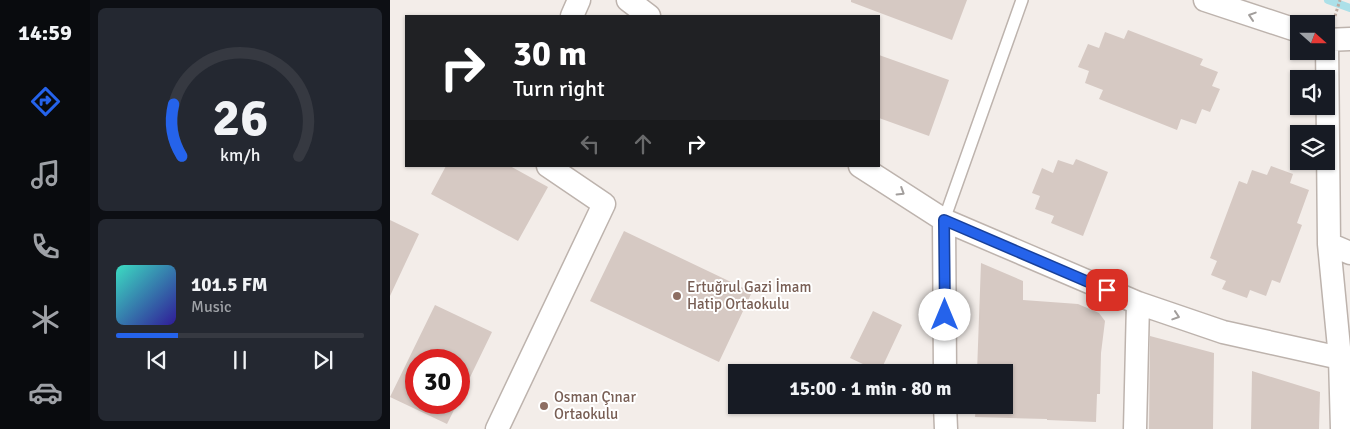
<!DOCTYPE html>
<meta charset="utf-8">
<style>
:root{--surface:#171b24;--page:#242831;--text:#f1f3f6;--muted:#9ea1a6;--line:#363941;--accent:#2563eb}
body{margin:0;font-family:Signika,sans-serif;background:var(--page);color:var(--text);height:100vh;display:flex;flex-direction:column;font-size:19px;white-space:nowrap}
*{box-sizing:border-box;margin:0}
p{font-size:16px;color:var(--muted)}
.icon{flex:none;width:28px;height:28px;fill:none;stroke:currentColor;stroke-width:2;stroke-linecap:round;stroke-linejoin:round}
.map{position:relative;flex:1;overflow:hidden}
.side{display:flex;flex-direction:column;gap:8px;padding:8px;background:#0d0f14;width:300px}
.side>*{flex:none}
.banner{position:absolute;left:15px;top:15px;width:475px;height:152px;border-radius:0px;box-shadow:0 1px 4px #0004;background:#202124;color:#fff;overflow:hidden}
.needle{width:32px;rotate:111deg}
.buttons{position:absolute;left:900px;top:15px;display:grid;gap:10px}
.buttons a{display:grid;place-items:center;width:45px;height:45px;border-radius:0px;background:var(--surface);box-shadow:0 1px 4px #0004;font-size:25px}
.speed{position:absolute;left:15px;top:349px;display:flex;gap:10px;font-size:25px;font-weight:700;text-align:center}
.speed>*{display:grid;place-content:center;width:65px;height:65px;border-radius:50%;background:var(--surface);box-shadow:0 1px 4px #0004;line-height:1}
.speed .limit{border:8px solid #d22;background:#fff;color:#111}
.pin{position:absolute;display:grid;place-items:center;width:42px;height:42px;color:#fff;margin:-21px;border-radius:10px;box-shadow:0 2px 8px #0006}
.me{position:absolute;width:55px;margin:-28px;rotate:0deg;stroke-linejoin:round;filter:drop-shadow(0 0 4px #0008)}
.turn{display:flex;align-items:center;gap:18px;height:105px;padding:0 25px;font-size:22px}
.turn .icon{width:65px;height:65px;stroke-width:2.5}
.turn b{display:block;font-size:35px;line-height:42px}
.lanes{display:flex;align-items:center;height:48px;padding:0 25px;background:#0003;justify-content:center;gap:25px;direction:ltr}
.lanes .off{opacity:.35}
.side .tile{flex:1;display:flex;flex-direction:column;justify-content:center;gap:8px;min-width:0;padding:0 18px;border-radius:8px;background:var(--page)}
.side .dial{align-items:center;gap:0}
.dial svg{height:130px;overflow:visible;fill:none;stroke:var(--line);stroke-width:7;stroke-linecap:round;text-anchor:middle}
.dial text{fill:var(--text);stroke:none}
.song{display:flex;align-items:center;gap:15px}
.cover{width:60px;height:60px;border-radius:8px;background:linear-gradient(135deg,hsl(170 70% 55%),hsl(250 70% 35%))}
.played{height:5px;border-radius:2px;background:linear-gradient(90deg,var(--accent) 25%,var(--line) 25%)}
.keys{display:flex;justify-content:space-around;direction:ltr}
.trip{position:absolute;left:338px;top:364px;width:285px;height:50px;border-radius:0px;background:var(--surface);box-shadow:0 1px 4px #0004;font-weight:800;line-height:50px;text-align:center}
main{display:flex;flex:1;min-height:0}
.menu{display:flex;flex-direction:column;width:90px;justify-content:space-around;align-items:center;background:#090b0e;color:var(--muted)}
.menu .icon{width:35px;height:35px}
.menu .on{color:var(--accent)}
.menu b{font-size:22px;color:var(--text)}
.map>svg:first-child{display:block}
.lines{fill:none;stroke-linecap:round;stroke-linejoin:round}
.stream{stroke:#ace0e8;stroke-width:8}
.building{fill:#d6c9c3}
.lane-casing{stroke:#bdb3ad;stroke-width:14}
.street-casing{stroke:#bdb3ad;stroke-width:25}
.path{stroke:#bdaaa0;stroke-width:3;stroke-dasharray:2.5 2.5;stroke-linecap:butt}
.lane{stroke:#fff;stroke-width:11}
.street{stroke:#fff;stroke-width:22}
.oneway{stroke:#a29e9c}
.route-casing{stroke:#184099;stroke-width:12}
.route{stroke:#2563eb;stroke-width:9}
.education-dot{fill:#8d6e63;stroke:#fff;stroke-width:2}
.labels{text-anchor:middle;stroke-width:4;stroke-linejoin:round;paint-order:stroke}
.education-label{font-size:15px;fill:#785e54;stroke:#fff;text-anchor:start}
</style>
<main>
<nav class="menu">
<b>14:59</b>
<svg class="icon on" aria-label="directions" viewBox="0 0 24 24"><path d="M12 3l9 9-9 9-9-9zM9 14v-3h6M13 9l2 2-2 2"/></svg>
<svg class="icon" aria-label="music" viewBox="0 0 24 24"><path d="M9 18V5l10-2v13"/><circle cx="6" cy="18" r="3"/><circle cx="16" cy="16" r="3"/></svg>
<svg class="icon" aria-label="phone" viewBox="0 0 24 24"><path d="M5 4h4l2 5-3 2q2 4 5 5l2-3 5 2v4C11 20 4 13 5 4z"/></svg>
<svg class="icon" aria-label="climate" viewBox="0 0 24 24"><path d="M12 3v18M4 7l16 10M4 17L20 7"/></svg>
<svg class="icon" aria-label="car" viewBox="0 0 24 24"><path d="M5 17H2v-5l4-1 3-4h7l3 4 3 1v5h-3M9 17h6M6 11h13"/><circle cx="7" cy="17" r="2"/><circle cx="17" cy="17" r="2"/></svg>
</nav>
<section class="side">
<div class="tile dial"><svg viewBox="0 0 100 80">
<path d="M14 69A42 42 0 1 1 86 69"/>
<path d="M14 69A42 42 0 0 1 9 37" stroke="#2563eb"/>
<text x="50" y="56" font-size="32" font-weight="700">26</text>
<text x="50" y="72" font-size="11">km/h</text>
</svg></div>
<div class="tile">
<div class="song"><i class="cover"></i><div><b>101.5 FM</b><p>Music</p></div></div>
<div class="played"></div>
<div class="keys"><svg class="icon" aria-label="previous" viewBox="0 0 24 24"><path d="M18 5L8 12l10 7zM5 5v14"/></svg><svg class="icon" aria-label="pause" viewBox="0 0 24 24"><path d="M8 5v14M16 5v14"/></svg><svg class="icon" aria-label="next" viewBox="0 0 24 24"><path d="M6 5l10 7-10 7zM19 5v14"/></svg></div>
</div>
</section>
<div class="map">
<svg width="960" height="429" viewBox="0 0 960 429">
<rect width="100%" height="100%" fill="#f3ede9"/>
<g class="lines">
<!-- stream -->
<path class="stream" d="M938 0 960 8"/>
</g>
<!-- building -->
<path class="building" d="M461 0H577L562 40 461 2Z
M738 30 813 59 810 65 828 72 822 86 830 89 820 112 812 109 806 124 791 119 787 130 709 99 713 90 695 83 699 71 688 67 698 44 709 48 715 32 734 39Z
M489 55 559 80 539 136 489 118Z
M686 159 718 172 693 236 661 223 664 216 645 209 650 196 642 193 652 168 663 173 668 160 683 165Z
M56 166H120L158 187 128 241 41 194Z
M881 166 903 174 900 183 919 190 907 223 912 225 890 283 882 280 876 296 860 290 857 298 832 289 836 281 821 275 827 261 820 258 849 181 857 184 862 170 877 175Z
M0 220 29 234 0 296Z
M234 231 362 292 329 362 200 301Z
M591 263 633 281V300L688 304 709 313 715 321 711 353 710 394H707L706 422 657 420V419L585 417 586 405H614V372H587Z
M45 305 102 332 69 400V360H26V402H68L57 424 0 397Z
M483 311 512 325 490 372 460 358Z
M760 336 824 353 823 429H759Z
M862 371 930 392 929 429H861Z"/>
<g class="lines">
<defs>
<path id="lane" d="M554 220 632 0"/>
<path id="street" d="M238 0 259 16
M815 0 909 31
M182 16 189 0
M936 40 960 39
M937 41 939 244 950 358 952 429
M470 166 554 220 748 303 833 332 950 358 960 364
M554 220 555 372
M939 244 960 253
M555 405 556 429
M107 429 214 204 158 166
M745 429 748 303"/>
</defs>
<!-- lane casing -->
<use href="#lane" class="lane-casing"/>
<!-- street casing -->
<use href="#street" class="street-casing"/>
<!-- path -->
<path class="path" d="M945 16 950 0"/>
<!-- lane -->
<use href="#lane" class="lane"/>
<!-- street -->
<use href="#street" class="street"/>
</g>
<!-- one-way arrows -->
<defs><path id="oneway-chevron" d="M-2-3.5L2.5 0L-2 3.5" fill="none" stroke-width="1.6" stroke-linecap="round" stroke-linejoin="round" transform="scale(1.25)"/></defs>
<g class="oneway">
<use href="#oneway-chevron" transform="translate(862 16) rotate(-162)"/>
<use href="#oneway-chevron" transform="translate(511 192) rotate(32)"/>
<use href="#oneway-chevron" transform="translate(786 316) rotate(18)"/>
</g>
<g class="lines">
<defs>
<path id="route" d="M555 315 554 220 717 290"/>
</defs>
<!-- route casing -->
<use href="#route" class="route-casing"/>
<!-- route -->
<use href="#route" class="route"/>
</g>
<!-- markers -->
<g class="education-dot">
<circle cx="287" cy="296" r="5"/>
<circle cx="154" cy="406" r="5"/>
</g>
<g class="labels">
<!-- education labels -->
<g class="education-label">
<text x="297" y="292">Ertuğrul Gazi İmam<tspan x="297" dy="17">Hatip Ortaokulu</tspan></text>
<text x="164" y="402">Osman Çınar<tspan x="164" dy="17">Ortaokulu</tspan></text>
</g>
</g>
</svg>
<div class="buttons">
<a><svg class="needle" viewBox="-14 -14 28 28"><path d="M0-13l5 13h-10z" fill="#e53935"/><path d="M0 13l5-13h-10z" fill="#9ea1a6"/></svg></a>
<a><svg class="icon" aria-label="sound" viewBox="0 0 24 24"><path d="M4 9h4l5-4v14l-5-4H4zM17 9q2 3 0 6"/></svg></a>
<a><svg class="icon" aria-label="layers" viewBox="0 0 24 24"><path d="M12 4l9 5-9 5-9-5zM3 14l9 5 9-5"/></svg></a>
</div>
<div class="speed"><div class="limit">30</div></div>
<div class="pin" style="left:717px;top:290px;background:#d93025"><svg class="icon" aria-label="arrive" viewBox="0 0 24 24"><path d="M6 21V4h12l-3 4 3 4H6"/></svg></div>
<svg class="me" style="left:555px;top:315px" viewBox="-20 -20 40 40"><circle r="19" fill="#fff"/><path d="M0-13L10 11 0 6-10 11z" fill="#2563eb"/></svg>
<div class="trip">15:00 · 1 min · 80 m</div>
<div class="banner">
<div class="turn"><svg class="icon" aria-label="right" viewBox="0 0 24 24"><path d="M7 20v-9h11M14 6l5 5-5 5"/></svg><div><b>30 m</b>Turn right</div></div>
<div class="lanes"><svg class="icon off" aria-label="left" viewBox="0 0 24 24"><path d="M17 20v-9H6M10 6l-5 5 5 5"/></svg><svg class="icon off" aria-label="ahead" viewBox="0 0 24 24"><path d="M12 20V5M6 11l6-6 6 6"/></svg><svg class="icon" aria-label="right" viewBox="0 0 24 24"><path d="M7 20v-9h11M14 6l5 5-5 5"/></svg></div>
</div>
</div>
</main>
